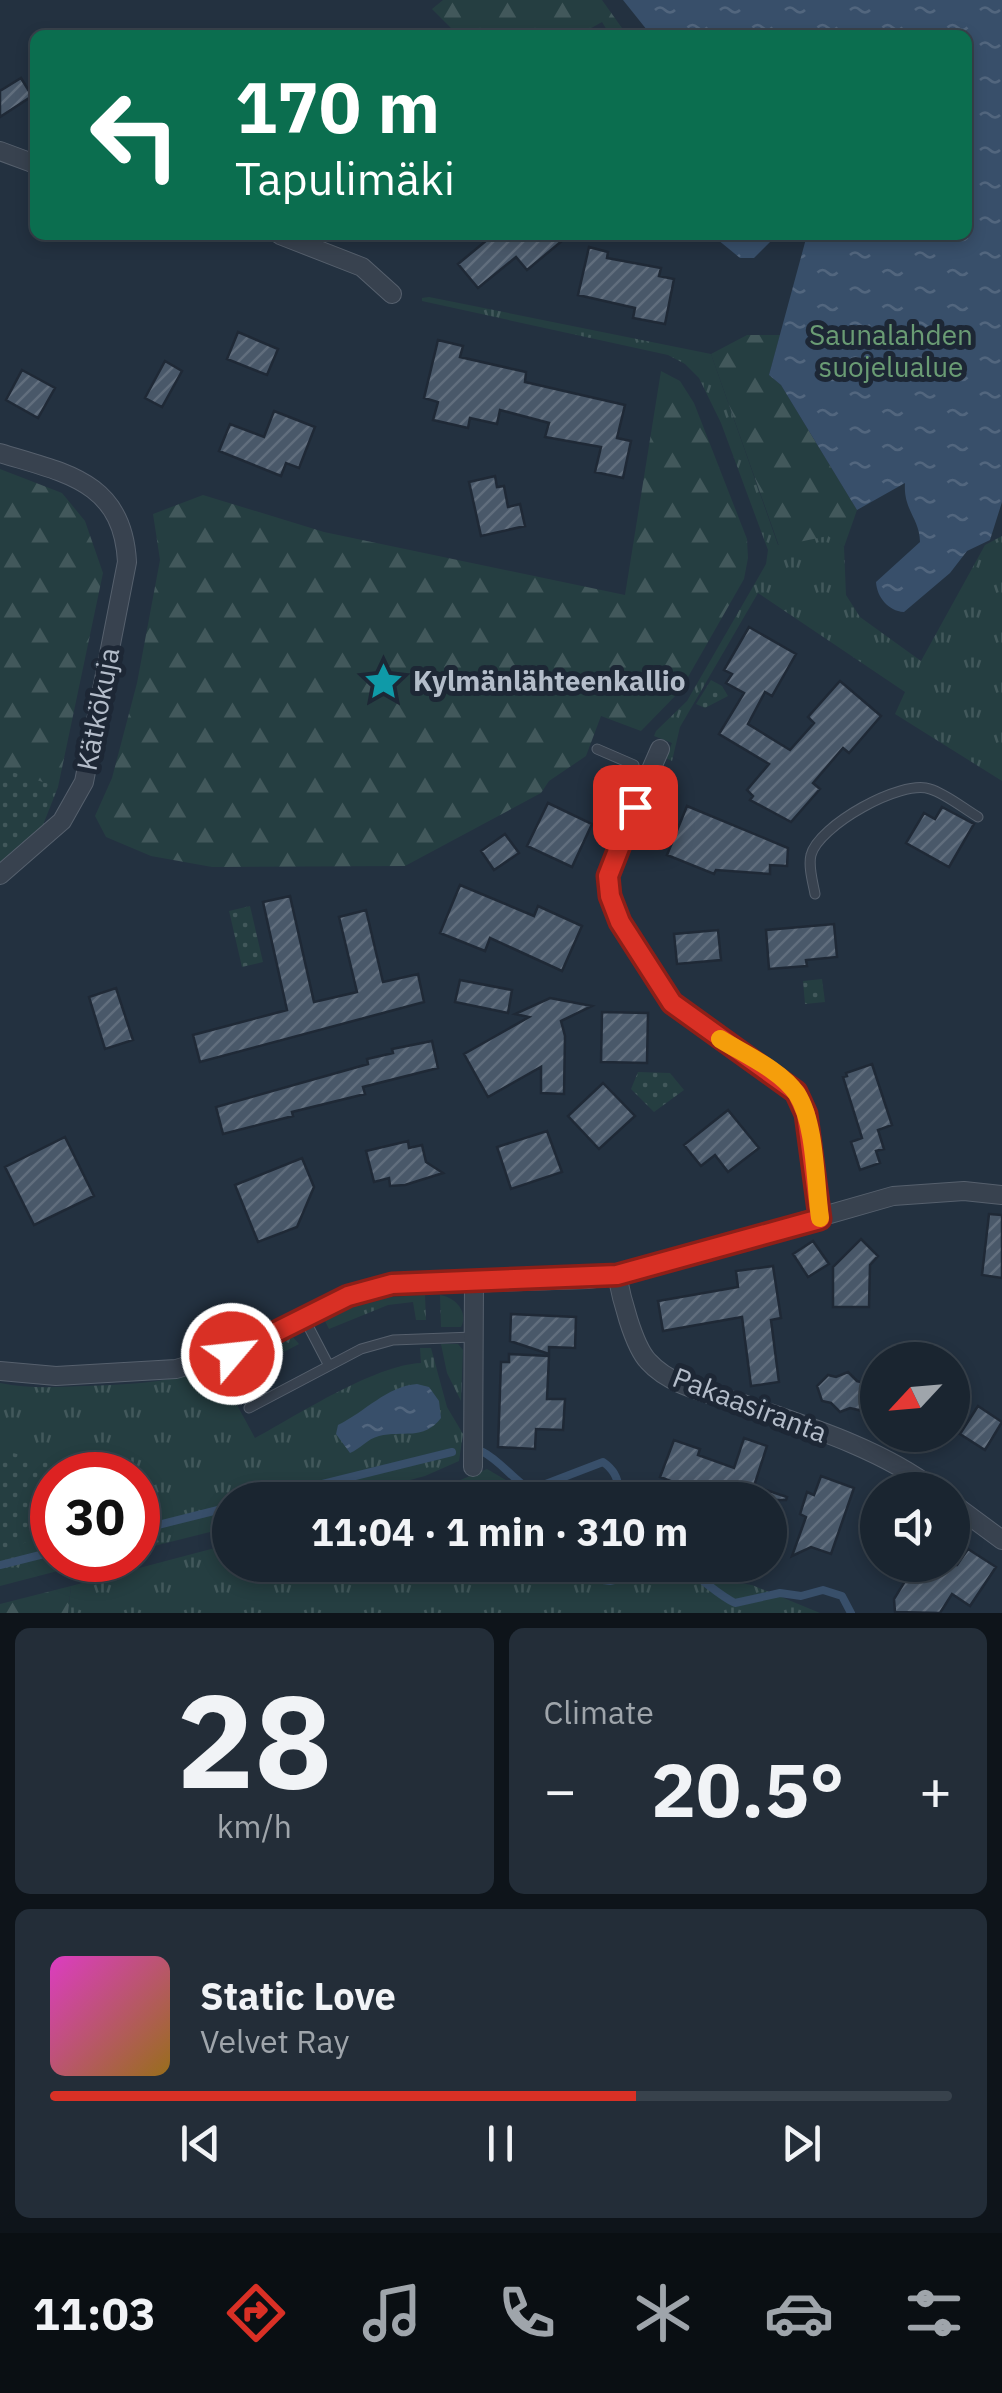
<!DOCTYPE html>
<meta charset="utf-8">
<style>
:root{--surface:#1a2530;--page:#232d38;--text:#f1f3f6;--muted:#9fa5ab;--line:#38424c;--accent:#d93025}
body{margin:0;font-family:"IBM Plex Sans",sans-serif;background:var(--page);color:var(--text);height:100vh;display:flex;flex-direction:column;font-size:38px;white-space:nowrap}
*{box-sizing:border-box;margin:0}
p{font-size:32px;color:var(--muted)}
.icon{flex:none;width:55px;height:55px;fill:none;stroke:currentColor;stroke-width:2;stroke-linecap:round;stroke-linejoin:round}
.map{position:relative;height:1613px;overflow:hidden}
.panel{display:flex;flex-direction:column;gap:15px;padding:15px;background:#0e141a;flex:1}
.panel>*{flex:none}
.banner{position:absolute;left:30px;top:30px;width:942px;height:210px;border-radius:15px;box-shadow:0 5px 15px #0003,0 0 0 2px var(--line);background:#0b6e4f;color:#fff;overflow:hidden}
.needle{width:65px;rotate:244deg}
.tools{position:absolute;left:860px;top:1342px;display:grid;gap:20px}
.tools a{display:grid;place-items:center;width:110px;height:110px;border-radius:50%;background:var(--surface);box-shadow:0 5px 15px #0003,0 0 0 2px var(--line);font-size:50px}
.speed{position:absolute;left:30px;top:1452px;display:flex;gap:20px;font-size:50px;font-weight:700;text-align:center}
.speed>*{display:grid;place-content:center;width:130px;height:130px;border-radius:50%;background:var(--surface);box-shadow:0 5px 15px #0003,0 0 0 2px var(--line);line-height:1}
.speed .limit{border:15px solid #d22;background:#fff;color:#111}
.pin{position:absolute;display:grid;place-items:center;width:85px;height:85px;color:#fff;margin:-42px;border-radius:20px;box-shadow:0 5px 15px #0006}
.me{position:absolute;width:110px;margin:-55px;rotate:62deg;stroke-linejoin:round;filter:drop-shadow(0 0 8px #0008)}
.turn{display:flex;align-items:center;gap:35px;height:210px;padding:0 40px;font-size:45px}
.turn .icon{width:130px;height:130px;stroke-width:2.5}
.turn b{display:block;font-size:70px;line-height:85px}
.big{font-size:75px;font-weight:800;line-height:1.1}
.panel .tile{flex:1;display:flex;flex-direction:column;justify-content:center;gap:15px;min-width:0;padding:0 35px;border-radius:15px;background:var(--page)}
.panel .dial{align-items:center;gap:0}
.dial b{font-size:130px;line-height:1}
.song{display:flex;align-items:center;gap:30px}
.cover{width:120px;height:120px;border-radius:15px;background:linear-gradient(135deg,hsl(310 70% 55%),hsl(40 70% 35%))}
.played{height:10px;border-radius:5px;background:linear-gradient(90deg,var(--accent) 65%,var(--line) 65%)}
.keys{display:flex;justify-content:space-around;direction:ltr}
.heat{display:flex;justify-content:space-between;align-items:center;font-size:55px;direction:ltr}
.panel .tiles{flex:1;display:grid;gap:15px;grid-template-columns:1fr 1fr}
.tile:last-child{grid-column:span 2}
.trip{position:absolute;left:212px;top:1482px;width:575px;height:100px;border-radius:50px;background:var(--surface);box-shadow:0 5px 15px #0003,0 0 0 2px var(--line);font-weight:800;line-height:100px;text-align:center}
.menu{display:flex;height:160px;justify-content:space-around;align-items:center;background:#0a0f13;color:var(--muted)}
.menu .icon{width:70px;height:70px}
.menu .selected{color:var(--accent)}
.menu b{font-size:45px;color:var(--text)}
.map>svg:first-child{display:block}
.grass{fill:url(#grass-tufts)}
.forest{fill:url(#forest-firs)}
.park{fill:url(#park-dots)}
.water{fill:url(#water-ripples)}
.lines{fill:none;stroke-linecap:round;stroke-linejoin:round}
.stream{stroke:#384f6a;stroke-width:8}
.building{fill:url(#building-hatch);stroke:#1f2936;stroke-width:2.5}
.lane-casing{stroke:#56606d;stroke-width:11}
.street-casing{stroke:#56606d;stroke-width:20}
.lane{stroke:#38424f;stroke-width:9}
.street{stroke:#38424f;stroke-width:18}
.route-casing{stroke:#8d1f18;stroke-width:25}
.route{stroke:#d93025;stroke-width:18}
.slow{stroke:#f59e0b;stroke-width:18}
.labels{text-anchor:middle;stroke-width:10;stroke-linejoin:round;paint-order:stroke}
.park-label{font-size:28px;fill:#6a9c74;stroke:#1d2735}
.poi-label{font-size:28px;font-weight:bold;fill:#b4bdca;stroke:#1d2735;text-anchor:start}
.street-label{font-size:28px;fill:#b4bdca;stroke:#1d2735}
</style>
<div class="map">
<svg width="1002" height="1613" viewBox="0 0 1002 1613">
<defs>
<pattern id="grass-tufts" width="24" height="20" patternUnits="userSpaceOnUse" patternTransform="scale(2.5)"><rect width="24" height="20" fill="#253e41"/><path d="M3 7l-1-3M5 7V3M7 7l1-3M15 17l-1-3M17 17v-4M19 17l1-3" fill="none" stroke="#42585b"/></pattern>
<pattern id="forest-firs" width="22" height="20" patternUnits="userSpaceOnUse" patternTransform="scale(2.5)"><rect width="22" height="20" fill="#253e41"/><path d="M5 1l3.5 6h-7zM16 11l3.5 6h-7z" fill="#42585b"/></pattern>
<pattern id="park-dots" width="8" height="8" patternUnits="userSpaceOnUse" patternTransform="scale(2.5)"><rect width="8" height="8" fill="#253e41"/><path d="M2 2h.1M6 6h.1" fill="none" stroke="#42585b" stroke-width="1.8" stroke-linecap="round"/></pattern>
<pattern id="water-ripples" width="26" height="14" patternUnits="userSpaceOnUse" patternTransform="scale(2.5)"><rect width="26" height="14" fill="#384f6a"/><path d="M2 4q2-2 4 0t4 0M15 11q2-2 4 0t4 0" fill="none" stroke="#52667e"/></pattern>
<pattern id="building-hatch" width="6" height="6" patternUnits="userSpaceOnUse" patternTransform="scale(2.5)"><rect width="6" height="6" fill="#495869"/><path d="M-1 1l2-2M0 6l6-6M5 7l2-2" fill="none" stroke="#616e7d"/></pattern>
</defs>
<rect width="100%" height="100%" fill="#233140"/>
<!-- grass -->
<path class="grass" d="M429 297 711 354 778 545 829 535 844 547 846 595 860 617 921 661 985 545 1002 536V781L895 714 905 692 758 593 680 727 672 761 666 758 672 743 654 736 656 731 687 701 766 564 768 550 721 423 699 378 685 364 668 355 422 301V298Z
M425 1295 426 1320H416L413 1302 388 1305 329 1329 325 1321C346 1296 395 1297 425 1295Z
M440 1295C455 1297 469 1312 461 1327H441Z
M292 1336 299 1344 225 1383 255 1438C298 1415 374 1365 421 1363L420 1348H431L447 1407 463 1434 459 1461 425 1476 334 1500H230V1527L138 1550V1475H52V1560H100L0 1586V1383C28 1389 58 1387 86 1386 167 1384 210 1376 282 1337Z
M441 1344H458L463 1350 461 1401 447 1373Z
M487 1469 540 1500H397L436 1490Z
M230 1544V1565H654L665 1571 752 1585 820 1613H68L71 1586Z"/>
<!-- forest -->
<path class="forest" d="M443 0H602L627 35H610L602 22 579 35H458L432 9Z
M747 335H780L769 375 781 385 857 510 844 547 828 536 779 546 711 354Z
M661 371 680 381 694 403 747 539 748 558 744 579 680 691 641 731 601 716 586 756 549 781 541 793 405 866 212 867 151 856 106 837 95 816 112 778 137 683 160 560 153 514 203 495 324 532 625 595Z
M0 469 62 493 85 521 103 573 58 787 35 821 0 848Z
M71 1586 68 1613H0V1604Z"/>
<!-- park -->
<path class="park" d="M711 680 722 686 728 696 705 708 696 704Z
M0 768 58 787 43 825 0 862Z
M250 906 263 962 242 967 229 911Z
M822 979 825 1002 805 1004 803 981Z
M638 1072 670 1073 684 1090 654 1112 631 1089Z
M0 1450 82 1469 81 1475H52V1536L0 1549Z"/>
<!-- water -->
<path class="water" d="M623 0H1002V502L990 540 967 551 950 573 904 612C888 611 877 597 876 582L920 542C920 519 903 510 905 483L857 510 781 385 769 375 807 235H968V35H651Z
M712 235H777L754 258H740Z
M417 1384 429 1387 439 1401 441 1418C423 1441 403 1430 379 1436 367 1439 360 1449 350 1453L336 1434 338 1425C365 1412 387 1386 417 1384Z"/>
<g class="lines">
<!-- stream -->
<path class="stream" d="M483 1452C499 1460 513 1479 530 1490L603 1462C616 1471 621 1484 617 1500
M258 1500 452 1452
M138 1530 230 1507
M0 1565 52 1552
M592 1565 603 1580 610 1581 676 1565C697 1572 714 1593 735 1603L780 1593 801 1596 823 1590 842 1596 851 1613"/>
</g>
<!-- building -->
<path class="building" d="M21 78 32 96 0 117V91Z
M493 235H569L527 270 516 257 478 288 458 264Z
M589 247 608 252 607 258 661 268 659 276 674 279 665 324 633 318 635 308 578 295Z
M238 332 278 349 267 375 227 359Z
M438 340 463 346 460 357 526 372 525 382 625 405 617 438 631 441 623 478 595 472 601 447 545 437 549 423 500 410 497 424 470 418 468 428 433 420 438 402 424 398Z
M165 361 182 371 162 407 145 398Z
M22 370 55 388 38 418 6 400Z
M274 411 315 427 299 468 286 463 281 476 219 451 230 424 264 437Z
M495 476 497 487 504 486 508 507 520 504 525 526 481 536 469 482Z
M749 627 796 654 772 696 765 692 748 724 790 750 814 723 808 717 840 681 881 716 849 753 843 748 813 783 820 789 791 822 750 800 753 796 747 790 769 764 719 734 744 693 726 683 732 674 724 670Z
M548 803 592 824 572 867 527 846Z
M687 806 788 848 787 866 770 865V874L716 870 714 874 667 855Z
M942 807 974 824 949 867 906 843 924 813 935 819Z
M505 834 519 853 494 870 481 851Z
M460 885 534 916 538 906 582 926 562 971 490 938 485 951 440 933Z
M290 896 314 1002 357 992 339 917 366 910 383 982 418 974 424 1002 200 1062 193 1035 287 1010 263 902Z
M834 924 837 957 806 960 807 966 769 969 766 930Z
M718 930 721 960 677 964 674 934Z
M460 980 512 990 508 1013 455 1002Z
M116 988 133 1040 105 1049 89 997Z
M550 998 592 1006 561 1021 565 1036 564 1094 541 1093V1067L488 1097 464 1054 529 1017 515 1014Z
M602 1012 648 1013 647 1063 601 1062Z
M432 1041 438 1068 363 1087 365 1094 292 1112 293 1116 223 1134 216 1107 368 1064 367 1059 393 1053 392 1049Z
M872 1064 892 1125 878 1130 884 1149 876 1151 880 1163 860 1170 851 1142 862 1138 843 1077 847 1076 846 1073Z
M603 1083 635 1116 599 1149 568 1116Z
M728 1110 759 1148 728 1172 715 1155 701 1166 684 1145Z
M547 1131 562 1172 511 1189 497 1147Z
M65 1137 94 1196 34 1225 5 1167Z
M408 1141 409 1148 422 1145 426 1162 443 1173 405 1185 390 1186 389 1178 374 1182 366 1151Z
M302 1158 314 1187 297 1227 258 1242 235 1185Z
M989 1214 1002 1215V1278L982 1275Z
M861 1239 878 1256 870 1265 869 1307H833V1267Z
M813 1241 829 1264 808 1277 793 1254Z
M773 1266 781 1318 771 1320 779 1382 751 1386 742 1317 663 1331 658 1301 738 1287 736 1271Z
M511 1314 576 1317 575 1348 549 1347V1354L510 1341Z
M509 1354 549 1356 547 1399H565L563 1430 536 1429 535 1449 498 1447 501 1362H509Z
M848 1372 857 1381 869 1384 873 1399 863 1411 850 1408 840 1412 831 1403 822 1401 817 1386 828 1375 836 1377Z
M978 1406 1002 1422 985 1450 960 1434Z
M744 1438 767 1446 754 1486 787 1497 786 1500H720L660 1477 674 1440 700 1449 698 1455 734 1468Z
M821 1476 854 1488 831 1554 811 1547 792 1556 806 1517 800 1514 807 1492 814 1495Z
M968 1549 996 1567 970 1606 952 1594 940 1613 895 1612 894 1599 907 1578 887 1565H957Z"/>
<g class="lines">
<defs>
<path id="lane" d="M597 749 634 765
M815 894C813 883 808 866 811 855 818 826 901 779 930 789 946 794 963 808 978 817
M304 1318 328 1364
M249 1408 361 1349 393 1340 473 1337"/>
<path id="street" d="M0 151 35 164
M280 235 362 267 392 294
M0 453C65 473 123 481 127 562L84 782 62 821 0 875
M660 749 619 843 608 877 610 897 620 922 672 1003 795 1092 806 1114 820 1219
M617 1275C621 1296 633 1345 648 1361 672 1388 714 1394 746 1405 810 1427 881 1449 935 1490
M0 1371 56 1376 176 1369 232 1353 348 1297 392 1285 588 1279 617 1275 893 1196 964 1191 1002 1195
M473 1467 474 1283
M952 1503 1002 1540"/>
</defs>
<!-- lane casing -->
<use href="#lane" class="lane-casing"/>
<!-- street casing -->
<use href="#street" class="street-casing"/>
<!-- lane -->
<use href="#lane" class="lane"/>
<!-- street -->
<use href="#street" class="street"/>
</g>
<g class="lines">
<defs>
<path id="route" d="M232 1354 348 1296 392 1284 617 1275 820 1219 806 1114 796 1092 672 1003 620 922 610 896 608 876 635 807"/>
</defs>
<!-- route casing -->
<use href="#route" class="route-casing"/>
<!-- route -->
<use href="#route" class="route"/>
<!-- slow -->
<path class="slow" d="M720 1039C744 1054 781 1070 797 1094 816 1124 815 1183 820 1218"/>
</g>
<!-- icons -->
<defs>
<symbol id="sight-bare" viewBox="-9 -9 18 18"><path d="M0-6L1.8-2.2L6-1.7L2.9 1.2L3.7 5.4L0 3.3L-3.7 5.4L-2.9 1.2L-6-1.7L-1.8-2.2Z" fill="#0f9aa8" stroke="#1d2735" stroke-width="2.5" paint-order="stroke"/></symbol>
</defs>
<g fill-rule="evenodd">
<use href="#sight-bare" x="356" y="654" width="55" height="55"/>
</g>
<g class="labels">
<!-- park labels -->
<g class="park-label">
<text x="891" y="345">Saunalahden<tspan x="891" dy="32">suojelualue</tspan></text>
</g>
<!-- poi labels -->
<g class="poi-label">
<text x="413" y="691">Kylmänlähteenkallio</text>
</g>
<!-- street labels -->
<g class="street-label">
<text transform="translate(98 709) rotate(-79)" y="10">Kätkökuja</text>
<text transform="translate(750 1405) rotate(21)" y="10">Pakaasiranta</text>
</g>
</g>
</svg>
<div class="tools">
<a><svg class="needle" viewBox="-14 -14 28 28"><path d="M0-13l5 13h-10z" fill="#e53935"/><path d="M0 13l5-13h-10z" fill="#9fa5ab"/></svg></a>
<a><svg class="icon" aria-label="sound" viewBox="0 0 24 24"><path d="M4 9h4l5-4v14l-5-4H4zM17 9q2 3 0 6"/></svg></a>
</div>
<div class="speed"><div class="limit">30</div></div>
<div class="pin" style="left:635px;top:807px;background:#d93025"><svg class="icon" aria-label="arrive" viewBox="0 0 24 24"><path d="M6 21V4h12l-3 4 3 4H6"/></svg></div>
<svg class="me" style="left:232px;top:1354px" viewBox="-20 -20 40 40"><circle r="17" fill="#d93025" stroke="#fff" stroke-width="3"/><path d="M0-11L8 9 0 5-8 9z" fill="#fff"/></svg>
<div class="trip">11:04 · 1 min · 310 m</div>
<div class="banner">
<div class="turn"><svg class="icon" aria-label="left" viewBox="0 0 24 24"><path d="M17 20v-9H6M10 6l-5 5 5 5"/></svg><div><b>170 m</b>Tapulimäki</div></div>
</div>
</div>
<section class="panel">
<div class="tiles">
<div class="tile dial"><b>28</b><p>km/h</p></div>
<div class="tile"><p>Climate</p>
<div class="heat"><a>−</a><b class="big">20.5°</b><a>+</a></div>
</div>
<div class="tile">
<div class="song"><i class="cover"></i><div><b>Static Love</b><p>Velvet Ray</p></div></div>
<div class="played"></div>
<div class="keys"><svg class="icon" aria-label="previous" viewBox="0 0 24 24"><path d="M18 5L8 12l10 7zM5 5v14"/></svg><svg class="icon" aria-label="pause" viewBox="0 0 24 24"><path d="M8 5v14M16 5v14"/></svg><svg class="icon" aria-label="next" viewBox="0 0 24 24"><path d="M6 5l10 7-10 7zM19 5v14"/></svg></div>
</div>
</div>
</section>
<nav class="menu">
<b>11:03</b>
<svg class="icon selected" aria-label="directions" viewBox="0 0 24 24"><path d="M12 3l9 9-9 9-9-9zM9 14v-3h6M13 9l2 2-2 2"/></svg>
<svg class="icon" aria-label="music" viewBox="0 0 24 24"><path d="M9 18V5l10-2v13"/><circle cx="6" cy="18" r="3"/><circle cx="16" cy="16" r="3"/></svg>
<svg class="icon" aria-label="phone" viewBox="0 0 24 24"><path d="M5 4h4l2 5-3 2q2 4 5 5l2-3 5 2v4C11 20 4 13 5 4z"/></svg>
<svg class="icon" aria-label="climate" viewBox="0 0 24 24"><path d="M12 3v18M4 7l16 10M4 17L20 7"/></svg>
<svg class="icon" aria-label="car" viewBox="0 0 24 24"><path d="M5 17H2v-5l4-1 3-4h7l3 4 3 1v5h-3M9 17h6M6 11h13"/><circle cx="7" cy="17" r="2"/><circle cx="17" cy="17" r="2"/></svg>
<svg class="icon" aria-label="filters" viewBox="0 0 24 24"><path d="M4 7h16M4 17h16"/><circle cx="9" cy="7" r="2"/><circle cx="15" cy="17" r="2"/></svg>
</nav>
